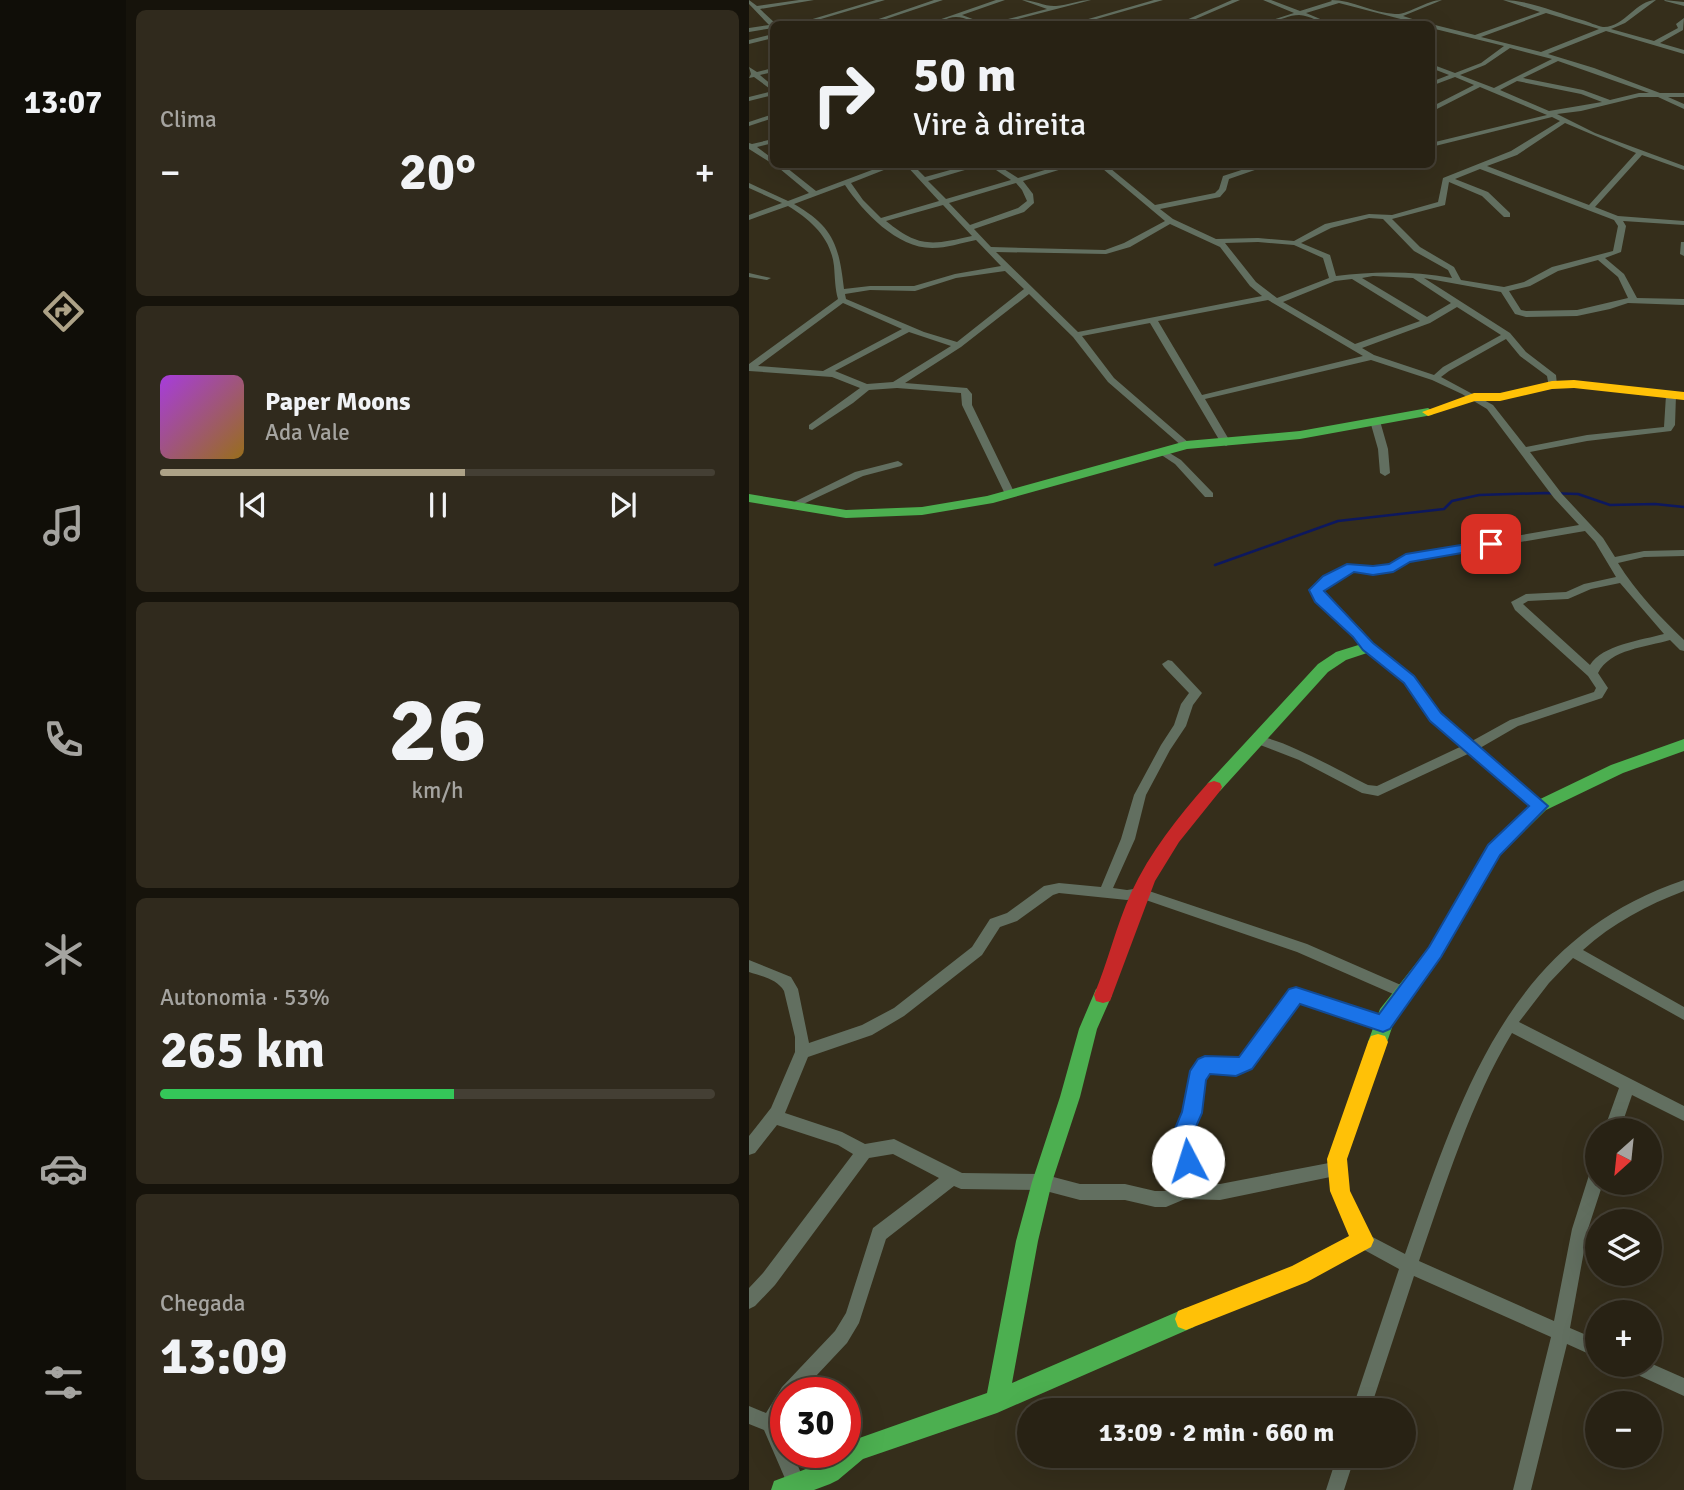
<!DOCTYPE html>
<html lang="pt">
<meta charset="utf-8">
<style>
:root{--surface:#282214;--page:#302a1d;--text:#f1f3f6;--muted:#a5a4a0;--line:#443f34;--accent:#ada287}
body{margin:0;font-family:Signika,sans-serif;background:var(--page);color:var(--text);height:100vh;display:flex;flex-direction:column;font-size:26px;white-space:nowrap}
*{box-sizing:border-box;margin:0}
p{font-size:23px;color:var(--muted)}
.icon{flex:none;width:38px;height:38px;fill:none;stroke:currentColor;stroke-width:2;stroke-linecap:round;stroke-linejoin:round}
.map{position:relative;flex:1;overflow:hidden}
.sheet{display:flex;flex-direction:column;gap:10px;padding:10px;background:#16130b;width:623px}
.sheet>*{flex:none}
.guide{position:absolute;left:21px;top:21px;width:665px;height:147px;border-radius:10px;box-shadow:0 7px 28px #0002,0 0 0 2px var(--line);background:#282214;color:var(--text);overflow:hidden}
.needle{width:46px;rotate:207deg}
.buttons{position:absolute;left:836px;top:1118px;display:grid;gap:14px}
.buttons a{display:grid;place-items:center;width:77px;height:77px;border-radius:50%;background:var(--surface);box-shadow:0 7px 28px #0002,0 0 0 2px var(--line);font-size:35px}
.speed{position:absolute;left:21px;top:1377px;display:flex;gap:14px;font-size:35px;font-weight:700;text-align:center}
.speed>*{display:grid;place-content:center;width:91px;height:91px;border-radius:50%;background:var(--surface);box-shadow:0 7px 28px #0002,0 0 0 2px var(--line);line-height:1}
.speed .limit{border:10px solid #d22;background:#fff;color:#111}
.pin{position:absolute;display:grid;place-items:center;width:60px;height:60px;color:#fff;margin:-30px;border-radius:14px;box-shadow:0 4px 10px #0006}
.me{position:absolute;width:77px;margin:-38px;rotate:355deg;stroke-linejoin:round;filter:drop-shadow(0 0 5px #0008)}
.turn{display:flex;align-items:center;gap:24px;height:147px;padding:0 28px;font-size:32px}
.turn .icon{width:91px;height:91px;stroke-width:2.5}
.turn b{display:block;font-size:49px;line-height:60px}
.big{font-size:52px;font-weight:700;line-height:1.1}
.sheet .widget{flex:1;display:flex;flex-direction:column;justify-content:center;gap:10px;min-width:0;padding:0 24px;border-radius:10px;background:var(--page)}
.sheet .dial{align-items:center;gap:0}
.dial b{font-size:91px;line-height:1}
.song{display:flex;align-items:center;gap:21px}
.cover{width:84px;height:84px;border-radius:10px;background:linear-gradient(135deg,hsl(280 70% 55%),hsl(40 70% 35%))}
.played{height:7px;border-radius:4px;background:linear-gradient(90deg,var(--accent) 55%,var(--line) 55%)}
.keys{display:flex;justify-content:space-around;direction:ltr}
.heat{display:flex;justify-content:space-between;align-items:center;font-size:38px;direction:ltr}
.charge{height:10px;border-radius:5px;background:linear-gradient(90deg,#34c759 53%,var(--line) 0)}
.trip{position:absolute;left:268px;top:1398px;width:399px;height:70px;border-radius:35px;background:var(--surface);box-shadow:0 7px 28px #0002,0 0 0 2px var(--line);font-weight:700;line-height:70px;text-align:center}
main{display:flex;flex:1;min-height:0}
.menu{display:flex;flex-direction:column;width:126px;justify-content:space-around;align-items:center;background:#100e08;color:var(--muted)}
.menu .icon{width:49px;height:49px}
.menu .active{color:var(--accent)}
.menu b{font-size:32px;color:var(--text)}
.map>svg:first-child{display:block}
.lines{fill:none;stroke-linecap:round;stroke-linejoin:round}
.stream{stroke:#0d185e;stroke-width:2.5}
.street{fill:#626f60;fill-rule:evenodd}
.fast{fill:#4caf50;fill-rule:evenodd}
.slow{fill:#ffc107;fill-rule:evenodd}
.jam{fill:#c62828;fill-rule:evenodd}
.route{fill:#1a73e8;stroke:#114b97;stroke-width:2}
</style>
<main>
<nav class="menu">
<b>13:07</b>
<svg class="icon active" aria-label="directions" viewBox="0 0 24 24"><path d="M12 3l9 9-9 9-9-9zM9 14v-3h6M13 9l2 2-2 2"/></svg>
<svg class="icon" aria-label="music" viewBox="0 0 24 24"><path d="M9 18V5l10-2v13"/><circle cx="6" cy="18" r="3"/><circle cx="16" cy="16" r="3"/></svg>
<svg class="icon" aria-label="phone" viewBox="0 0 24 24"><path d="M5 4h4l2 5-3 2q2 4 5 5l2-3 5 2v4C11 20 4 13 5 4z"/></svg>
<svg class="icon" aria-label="climate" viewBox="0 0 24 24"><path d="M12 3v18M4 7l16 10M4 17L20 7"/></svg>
<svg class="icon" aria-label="car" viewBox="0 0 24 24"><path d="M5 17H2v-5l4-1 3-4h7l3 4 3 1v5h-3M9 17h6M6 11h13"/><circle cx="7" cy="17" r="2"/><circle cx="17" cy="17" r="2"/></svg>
<svg class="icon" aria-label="filters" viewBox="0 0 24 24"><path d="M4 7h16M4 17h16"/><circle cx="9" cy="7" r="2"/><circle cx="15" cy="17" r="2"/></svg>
</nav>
<section class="sheet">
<div class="widget"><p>Clima</p>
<div class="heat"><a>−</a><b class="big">20°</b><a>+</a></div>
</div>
<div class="widget">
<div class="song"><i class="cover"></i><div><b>Paper Moons</b><p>Ada Vale</p></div></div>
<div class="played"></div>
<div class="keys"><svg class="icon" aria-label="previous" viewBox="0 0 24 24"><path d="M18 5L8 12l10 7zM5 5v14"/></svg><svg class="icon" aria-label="pause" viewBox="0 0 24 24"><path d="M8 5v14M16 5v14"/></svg><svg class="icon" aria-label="next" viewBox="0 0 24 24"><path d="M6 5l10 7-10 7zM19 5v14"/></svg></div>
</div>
<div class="widget dial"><b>26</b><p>km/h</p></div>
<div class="widget"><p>Autonomia · 53%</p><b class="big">265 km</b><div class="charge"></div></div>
<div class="widget"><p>Chegada</p><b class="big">13:09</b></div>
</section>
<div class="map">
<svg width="935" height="1490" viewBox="0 0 935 1490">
<rect width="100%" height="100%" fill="#352e1b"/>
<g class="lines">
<!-- stream -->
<path class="stream" d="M466 565 589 521 695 509 703 501 730 495 796 493 829 494 861 505 906 504 935 507"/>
<!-- street -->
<path class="street" d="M0 0 8 6 50 0H65L11 9 27 24H24V28L0 32V28L20 25 0 4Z
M127 0H136L55 24H47Z
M185 0H194L122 24H115Z
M247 0H256L213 15 237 24C226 24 217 17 207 17 197 17 188 25 178 24Z
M273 0C285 0 297 7 307 6 319 5 330 0 342 0L250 24H242L243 23 298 9Z
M405 0H414L330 24H322Z
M483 0H491L435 24H428Z
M514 0H522L551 11 583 1 582 0C604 0 624 13 646 14 660 15 677 0 693 0L654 16 679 24H671L590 3 557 13 583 24C571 24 561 15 550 15 537 15 525 24 511 24L545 13Z
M754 0C779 0 809 13 833 20 840 22 848 26 854 27 875 28 887 0 907 0L876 23 862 29 905 41 929 28 927 24 935 18 934 30 911 43 935 50V54L857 31 799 54 845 68 911 93H935V97H919L935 104V109L909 97H890L832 111 808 114 846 133 935 166V170L893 155 846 207 869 216 935 221V225L874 221 877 226 872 252 856 258 875 274 888 298 935 299V305L879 303 861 309 828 316 777 317 766 314 752 292 675 278 761 333 777 352 807 375 808 385 806 387H800L798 376 771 356 757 339 700 371 692 377 744 405 777 447 838 435 915 427 917 395 922 392 927 395 926 425 922 431 838 441 781 452 813 494 854 538 866 557 895 551 935 550V556L895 557 869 563C887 592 911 617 935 640V651L931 650 921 640C898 647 861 649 849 673L859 688 853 698 769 726 731 748 796 803 797 806 796 809H786L721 753 629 796 613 793 550 760 506 743 504 740 506 737C525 733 598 775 619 785L628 786 713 746 683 720 656 683 615 650 605 636 567 601 562 590 575 578 599 565 624 568 641 564 657 555 830 525 805 498 738 409 713 394 683 380 622 360 456 399 482 443 477 446 472 443 401 323 333 336 365 378 440 443 442 445 437 448 434 447 359 382 324 337 280 294 212 347 156 383 218 388 223 394V405L266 494 261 497 256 494 213 405 212 393 148 388 120 390 104 403 63 430 60 429V425L111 388 83 377 0 371V364L89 299C86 289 86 278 85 266 82 238 62 220 39 206L0 220V215L33 203 0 188V183L39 201 60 193 25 164H33L67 191 139 164H150L102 183 114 200 132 218 190 201 156 164H163L176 177 223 164H236L179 181 197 199 262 180 238 164H247L269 178 316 164H329L274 181 284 194 285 203 275 212 225 229 242 247 356 250 375 243 416 221 348 164H356L406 205 466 193 470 189 474 176 511 164H523L480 179 477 190 471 197 411 209 424 219 467 239 509 238 545 241 576 224 620 214 643 215 689 202 694 178 762 151 811 121 803 117 682 147V143L798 115 731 87 682 112V107L725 85 706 77 682 86V82L700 75 682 68V64L706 73 732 63 755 46 682 28V24H681H682L726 35 791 12ZM797 13 850 29 792 52 732 37ZM761 48 803 59 745 88 711 75 736 65ZM809 61 900 93H890L861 100 834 90 774 78ZM768 81 832 94 853 102 800 111 751 90ZM816 123 887 153 840 205 738 166 768 155ZM731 169 865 220 869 226 864 251 803 267 775 282 755 287 712 280 705 267 671 247 643 219 696 205 700 182 733 196 755 217H761V213L739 192 706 179ZM267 183 273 190 278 201 269 208 221 225 200 203ZM96 185C114 212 148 248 183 248 198 248 212 243 227 240L252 266 206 274 165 286H121L95 289C90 246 85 227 45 204ZM194 205 223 236C183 245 170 248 137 221ZM620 218 634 219 665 251 699 270 703 278C664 271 626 271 587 276L581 255 552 243 582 228ZM421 224 471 247 501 286 513 296 329 332 247 252 357 254 381 247ZM509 242 545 245 574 258 580 278 528 298 507 282 476 243ZM849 260 869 277 879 298 828 310 777 311 772 310 760 291 781 286 809 271ZM256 271 275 289 208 342 175 332 97 299 96 294 121 290 166 291 207 278ZM624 276 664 278 702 303 678 317 613 278ZM603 279 671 321 606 344 534 302 586 281ZM519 300 614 356 453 395 409 321ZM94 303 153 329 74 371 9 366ZM708 307 752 335 694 367 685 375 625 355 613 348 681 323ZM160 332 202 346 144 382 118 384 86 371ZM836 531 846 542 867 577 835 584 817 592 777 594 762 602 766 610 839 676 847 688 845 692 761 720 723 741 691 714 664 677 623 644 613 630 575 596 573 591 583 582 604 571 624 574 648 569 660 561ZM871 583 915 634C893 640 853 645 841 665L774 604 779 601 819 599 842 589Z
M915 0 935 2V6L916 1Z
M24 34V38L0 44V40Z
M0 67 8 72 24 68V72L11 75 24 86V91L5 77 0 78 2 74Z
M24 91V95L0 101V97Z
M24 114V118L0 126V122Z
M24 139V143L8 147 24 159V164L0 149V143L3 144Z
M932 242H935V256L931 254Z
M0 273 22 278 18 280 0 277Z
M626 418 631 421 639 449 641 473 636 476 631 473 629 449 621 421Z
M414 449 432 460 464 493V497H456L426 464 411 454 409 452Z
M149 461 154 464 152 466 114 476 50 506 46 507 41 504 106 472Z
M419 660 423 661 453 693 444 705 437 726 421 750 397 795 386 839 364 888 378 890 391 888 558 944 661 989 663 993 661 997 656 999 651 997 548 952 391 898 378 900 310 893 304 895 268 921 251 927 233 955 155 1016 123 1035 59 1057 36 1113 93 1132 116 1144 145 1139 213 1173 293 1174 331 1184H376L406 1191H416L437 1183 427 1131 435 1113 440 1078 451 1060 456 1058 486 1060 491 1058 537 993 547 989 639 1018 641 1023 639 1028 634 1029 547 1001 501 1068 487 1074 460 1072 455 1080 451 1113 443 1131 453 1184H471L585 1162 591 1165 593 1170 591 1175 471 1200 436 1199 417 1207H406L376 1200H331L293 1190 212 1189 205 1186 137 1239 110 1323 98 1343 51 1393H37V1414L31 1425 37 1438V1452H43L57 1485 55 1490H41L15 1430 0 1424V1406L17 1413 33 1387 86 1331 97 1313 124 1228 190 1178 144 1154 120 1158 26 1285 6 1306 0 1309V1288L14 1273 104 1154 89 1145 28 1125 6 1153 0 1155V1136L22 1108 46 1052V1037L35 991C28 979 12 976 0 972V960L42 977 49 989 60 1043 113 1025 145 1008 223 947 241 919 258 913 295 886 310 883 352 887 372 839 385 795 412 745 425 725 432 704 440 693 415 667 413 664Z
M935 880V891C898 905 864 923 834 950L935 1007V1020L824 958 800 983 770 1022 935 1106V1121L883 1095 871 1130H855L870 1088 763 1033C722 1101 696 1186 670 1261L805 1321 823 1229 841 1172 843 1167 849 1165V1183H854L839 1229 821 1328 849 1340V1358L818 1344 782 1490H764L802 1337 665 1276 621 1410H603L650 1269 608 1246 606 1240 608 1234 614 1232 656 1254C712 1096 759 939 935 880Z
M901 1363 935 1378V1396L880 1371 877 1365H901Z
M588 1456H606L595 1490H577Z"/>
<!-- fast -->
<path class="fast" d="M679 408 685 412 683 415 551 439 438 449 244 503 173 515 97 518 0 502V494L97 510 173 507 238 496 437 441 551 431Z
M619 642 626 647 624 651 597 660 579 672 471 791H459L457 787 459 783 569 664 587 652Z
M935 739V751L874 773 797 810 751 855 692 957 646 1019 636 1048 629 1050 622 1048 619 1042 631 1009 680 947 739 845 785 802 862 765Z
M354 987 361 989 363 995 348 1029 331 1097 303 1182 289 1241 263 1383 437 1308 445 1311 448 1319 445 1327 248 1413 114 1459 89 1480 81 1484 65 1490H22L25 1481 73 1463 86 1452H96L99 1442 238 1393 267 1241 283 1182 311 1097 330 1029 347 989Z"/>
<!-- slow -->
<path class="slow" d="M825 380 935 392V400L825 388 803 389 751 401H726L679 416 673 412 725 393H751L803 381Z
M629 1034 636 1036 639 1042 598 1159 601 1191 625 1240 622 1247 558 1282 437 1330 429 1327 426 1319 429 1311 543 1266 600 1236 581 1191 578 1159 619 1042 622 1036Z"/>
<!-- jam -->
<path class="jam" d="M465 781 471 783 473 787 471 791 430 842 406 881 361 1001 354 1003 347 1001 345 995C359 962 367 926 382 893 401 852 429 817 459 783Z"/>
</g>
<!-- route -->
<path class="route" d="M742 540 749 544 747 547 661 562 644 572 624 575 605 572 575 591 624 643 665 676 692 713 799 806 751 855 692 957 641 1029 634 1032 551 1004 503 1069 487 1076 461 1074 457 1080 453 1113 445 1131 450 1161 447 1167 439 1170 432 1167 425 1131 433 1112 441 1071 449 1059 456 1056 490 1057 540 989 547 987 630 1014 680 947 739 845 780 806 681 721 655 683 614 650 604 637 566 602 560 590 574 576 598 564 624 566 640 564 657 554Z"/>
</svg>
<div class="buttons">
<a><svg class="needle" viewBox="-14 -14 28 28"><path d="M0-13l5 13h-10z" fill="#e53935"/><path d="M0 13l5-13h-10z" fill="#a5a4a0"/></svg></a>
<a><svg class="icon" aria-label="layers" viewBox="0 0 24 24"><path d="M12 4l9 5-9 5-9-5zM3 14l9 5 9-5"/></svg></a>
<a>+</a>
<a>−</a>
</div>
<div class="speed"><div class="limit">30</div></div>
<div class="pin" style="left:742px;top:544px;background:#d93025"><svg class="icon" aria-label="arrive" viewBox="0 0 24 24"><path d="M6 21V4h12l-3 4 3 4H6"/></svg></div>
<svg class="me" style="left:439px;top:1161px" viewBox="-20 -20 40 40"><circle r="19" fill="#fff"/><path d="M0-13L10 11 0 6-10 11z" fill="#1a73e8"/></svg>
<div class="trip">13:09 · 2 min · 660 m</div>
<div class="guide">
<div class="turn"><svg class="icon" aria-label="right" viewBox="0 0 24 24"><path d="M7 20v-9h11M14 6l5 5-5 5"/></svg><div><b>50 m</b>Vire à direita</div></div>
</div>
</div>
</main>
